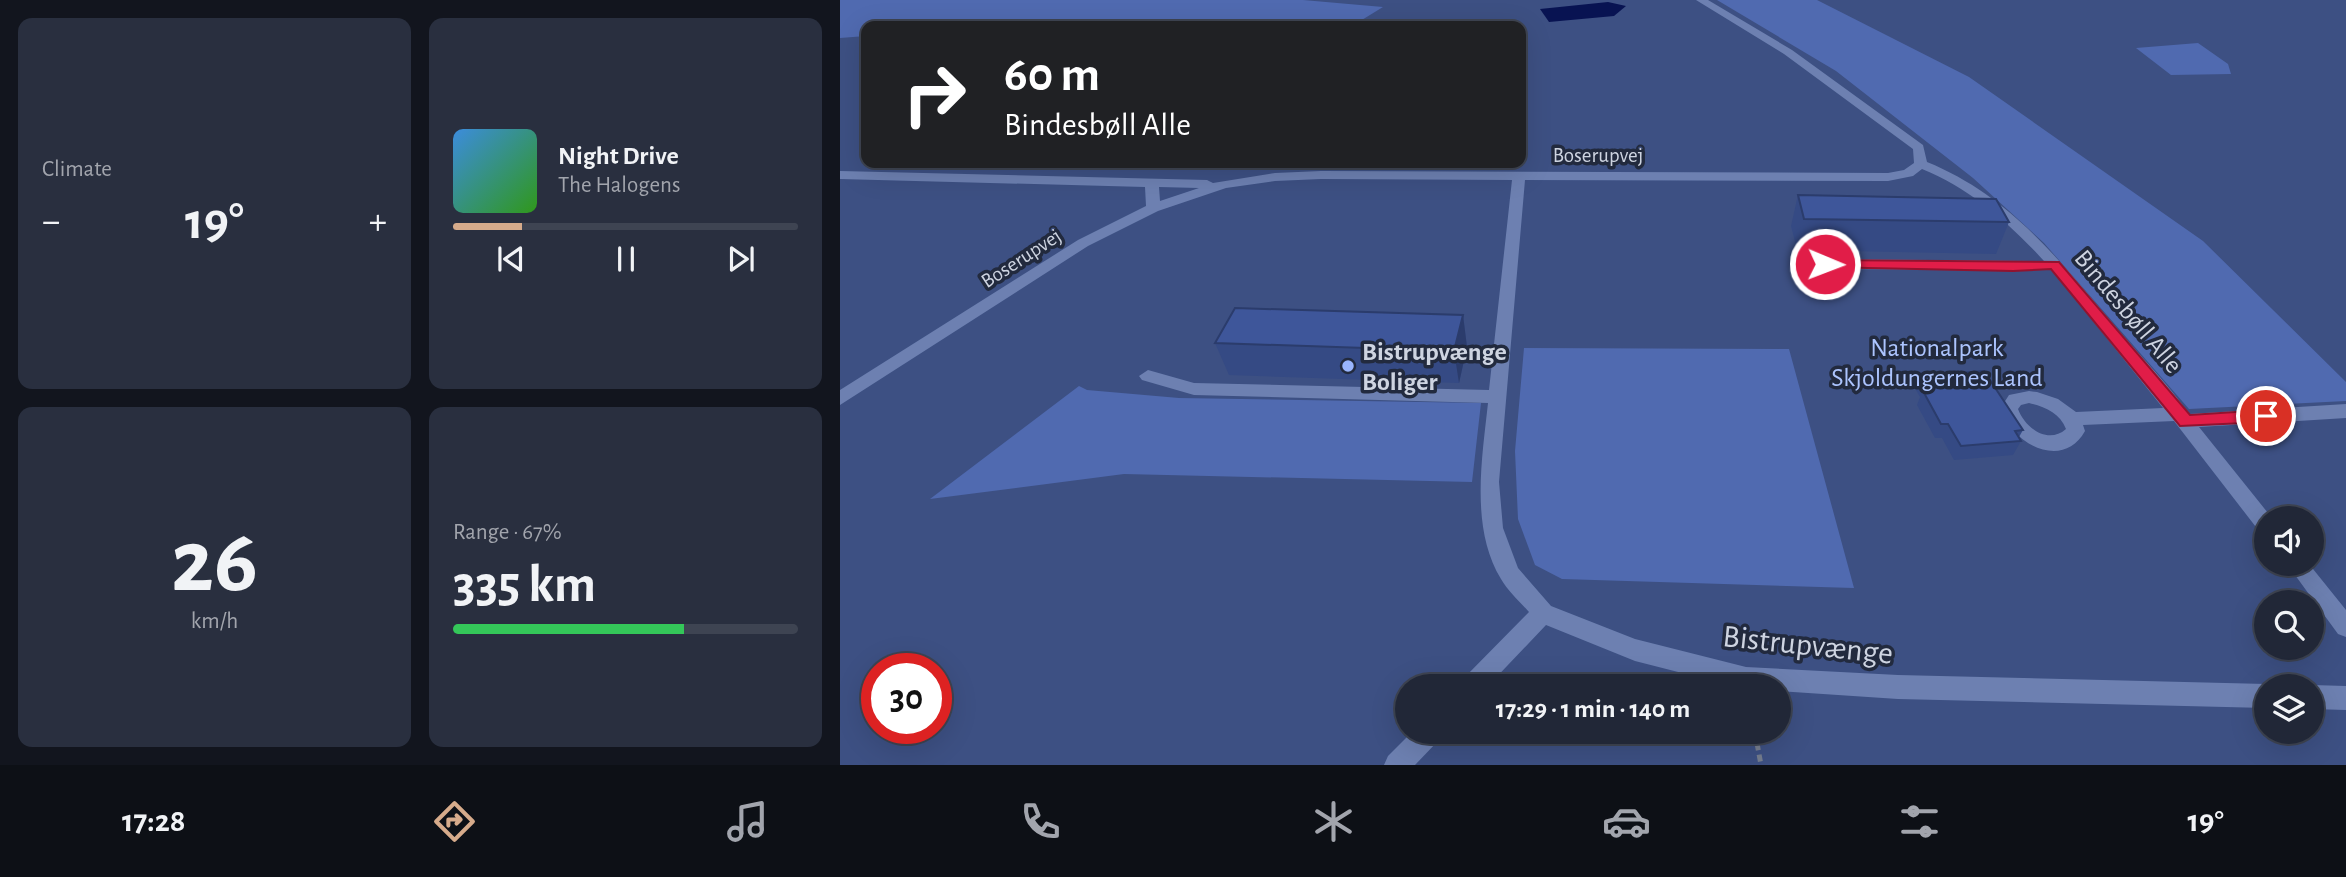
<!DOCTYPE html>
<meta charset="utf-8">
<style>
:root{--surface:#212737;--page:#292f3f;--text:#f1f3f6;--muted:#a2a5ad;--line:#3e4452;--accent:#d6ab8b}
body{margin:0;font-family:"Alegreya Sans",sans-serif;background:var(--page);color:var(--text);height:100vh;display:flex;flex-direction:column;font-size:26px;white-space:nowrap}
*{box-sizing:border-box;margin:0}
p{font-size:23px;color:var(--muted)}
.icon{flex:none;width:38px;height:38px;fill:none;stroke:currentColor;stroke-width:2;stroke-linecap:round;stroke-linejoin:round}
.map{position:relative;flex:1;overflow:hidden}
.panel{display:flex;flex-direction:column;gap:18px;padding:18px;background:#12151e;width:840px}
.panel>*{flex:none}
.guide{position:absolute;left:21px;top:21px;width:665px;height:147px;border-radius:14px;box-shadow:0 7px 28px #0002,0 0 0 2px var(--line);background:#202124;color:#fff;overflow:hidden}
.fabs{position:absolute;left:1414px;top:506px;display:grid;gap:14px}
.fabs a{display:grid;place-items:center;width:70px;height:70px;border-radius:50%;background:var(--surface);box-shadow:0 7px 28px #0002,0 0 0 2px var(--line);font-size:35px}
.speed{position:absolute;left:21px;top:653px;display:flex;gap:14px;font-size:35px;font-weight:700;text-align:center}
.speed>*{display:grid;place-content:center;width:91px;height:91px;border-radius:50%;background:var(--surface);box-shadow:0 7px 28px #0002,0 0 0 2px var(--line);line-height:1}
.speed .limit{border:10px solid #d22;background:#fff;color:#111}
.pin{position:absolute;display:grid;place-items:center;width:60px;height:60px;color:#fff;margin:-30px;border:4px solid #fff;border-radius:50%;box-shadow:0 2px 7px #0007}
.me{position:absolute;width:77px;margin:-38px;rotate:91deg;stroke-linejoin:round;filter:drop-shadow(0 0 5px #0008)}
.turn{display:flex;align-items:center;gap:24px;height:147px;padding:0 28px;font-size:32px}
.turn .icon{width:91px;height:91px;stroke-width:2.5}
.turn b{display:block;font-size:49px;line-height:60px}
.big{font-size:52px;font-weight:600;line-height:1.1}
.panel .tile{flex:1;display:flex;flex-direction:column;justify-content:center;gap:10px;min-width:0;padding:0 24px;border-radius:14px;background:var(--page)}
.panel .dial{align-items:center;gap:0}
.dial b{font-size:91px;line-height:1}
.song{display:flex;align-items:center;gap:21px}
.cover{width:84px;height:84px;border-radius:10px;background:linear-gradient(135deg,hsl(210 70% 55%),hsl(110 70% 35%))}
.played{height:7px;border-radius:4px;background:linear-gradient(90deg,var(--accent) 20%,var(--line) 20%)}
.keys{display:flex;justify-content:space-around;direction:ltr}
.heat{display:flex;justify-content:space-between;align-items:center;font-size:38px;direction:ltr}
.charge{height:10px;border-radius:5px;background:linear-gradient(90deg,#34c759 67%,var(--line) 0)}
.panel .tiles{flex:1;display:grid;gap:18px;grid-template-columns:repeat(2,1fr)}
.trip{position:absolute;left:555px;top:674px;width:396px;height:70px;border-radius:35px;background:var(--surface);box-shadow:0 7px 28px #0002,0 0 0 2px var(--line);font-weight:600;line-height:70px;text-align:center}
.dock{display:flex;height:112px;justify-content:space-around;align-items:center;background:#0d1016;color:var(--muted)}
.dock .icon{width:49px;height:49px}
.dock .on{color:var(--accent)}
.dock b{font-size:32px;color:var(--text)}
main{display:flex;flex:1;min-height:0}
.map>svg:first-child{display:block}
.green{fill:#3d5083;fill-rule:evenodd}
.forest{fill:#506ab0}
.water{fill:#081352}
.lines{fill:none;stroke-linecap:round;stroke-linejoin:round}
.path{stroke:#757d8e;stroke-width:5;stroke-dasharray:7 4.5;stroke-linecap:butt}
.minor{fill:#6d80b1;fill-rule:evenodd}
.wall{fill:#354a84}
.shaded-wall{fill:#2b3c6c}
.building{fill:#3e569a;stroke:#2b3c6c;stroke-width:2}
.route{fill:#e11d48;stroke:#92132f;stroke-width:2}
.poi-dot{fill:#99b5fd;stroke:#222a3e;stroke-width:2.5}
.labels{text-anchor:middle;stroke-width:7;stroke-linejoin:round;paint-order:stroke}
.far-street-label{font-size:21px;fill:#ced4e1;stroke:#222a3e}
.street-label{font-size:26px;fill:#ced4e1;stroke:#222a3e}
.park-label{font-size:26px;fill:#acc4fe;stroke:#222a3e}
.poi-label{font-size:26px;font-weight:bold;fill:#ced4e1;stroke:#222a3e;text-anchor:start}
.near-street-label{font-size:32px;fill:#ced4e1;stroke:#222a3e}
</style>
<main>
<section class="panel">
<div class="tiles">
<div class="tile"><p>Climate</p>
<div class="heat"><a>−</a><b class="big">19°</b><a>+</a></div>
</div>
<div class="tile">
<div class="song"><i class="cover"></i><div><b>Night Drive</b><p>The Halogens</p></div></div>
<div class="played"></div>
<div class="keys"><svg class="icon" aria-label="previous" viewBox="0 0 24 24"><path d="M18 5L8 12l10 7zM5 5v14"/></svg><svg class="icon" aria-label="pause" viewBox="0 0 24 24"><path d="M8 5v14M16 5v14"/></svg><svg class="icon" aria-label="next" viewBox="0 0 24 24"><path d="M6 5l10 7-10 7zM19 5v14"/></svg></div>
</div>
<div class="tile dial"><b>26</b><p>km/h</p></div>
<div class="tile"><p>Range · 67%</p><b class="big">335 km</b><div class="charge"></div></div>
</div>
</section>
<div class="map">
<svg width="1506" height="765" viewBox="0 0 1506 765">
<rect width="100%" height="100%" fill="#2c3449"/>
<!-- green -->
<path class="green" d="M0 0H1506V765H0ZM26 26H681V163H26ZM1426 518H1472V564H1426ZM1426 602H1472V648H1426ZM37 668H96V728H37ZM567 686H938V732H567ZM1426 686H1472V732H1426Z"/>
<!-- forest -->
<path class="forest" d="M0 0H463L543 7 512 26H26V36L0 38Z
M877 0H977L1129 77 1363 241 1506 382V401L1349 409 1204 243 1133 178 996 71Z
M1358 43 1388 64 1391 74 1331 75 1296 48Z
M684 348 949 349 1014 588 722 579 695 565 678 519 675 451Z
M239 386 247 390 339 398 641 403 632 482 284 474 90 499Z"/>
<!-- water -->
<path class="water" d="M768 2 786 6 774 16 709 22 700 9Z"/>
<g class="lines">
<!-- path -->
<path class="path" d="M915 732 921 765"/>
<!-- minor -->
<path class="minor" d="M856 0H868L952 50 1083 145 1087 162C1173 197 1222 264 1280 332 1303 359 1329 385 1349 414L1506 404V418L1359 427 1432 518H1426V534L1419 531 1334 421 1243 425 1245 431C1223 471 1172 444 1160 409L1169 395 1189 391 1197 392 1218 399 1236 412 1323 408 1212 270 985 269 978 264 985 259 1204 261C1168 222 1131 189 1082 169L1073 176 1048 181 685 180 659 482 663 528 678 568 711 606 795 639 906 667 1058 675 1426 684 1431 686H1426V708L1058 699 938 691V686H893L795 661 706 625 648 686H620L624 678 689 612C680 602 668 591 661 579 630 528 642 459 648 403L354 395 302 380 299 376 308 370 354 383 649 390 672 180 481 179 435 181 386 188 318 211 248 246 0 405V390L238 240 306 206 305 187 0 179V171L367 180 373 183 435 173 481 171 1048 173 1064 170 1074 163 1073 149 944 54ZM319 187 359 188 320 201ZM1189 403C1205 407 1220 413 1226 429 1208 445 1185 428 1178 409L1181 405Z
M1447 564H1469L1506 610V637L1498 634Z
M1472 685 1506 686V710L1472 709Z
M572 732H601L598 741 575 765H544L548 756Z"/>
</g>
<!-- wall -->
<path class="wall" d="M958 195 1169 222 1156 254 957 250 951 226Z
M623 315 627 347 619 383 389 375 375 343Z
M1082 376 1183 430 1179 437 1181 441 1173 455 1114 460 1102 438H1095L1077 405 1080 397 1076 390Z"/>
<!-- shaded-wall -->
<path class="shaded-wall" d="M623 315 627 347 619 383 614 351Z"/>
<!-- building -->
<path class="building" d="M958 195 1156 199 1169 222 964 219Z
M395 308 623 315 614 351 375 343Z
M1144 371 1183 430 1175 431 1181 441 1121 446 1108 424H1101L1083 391H1090L1082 376Z"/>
<!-- route -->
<path class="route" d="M985 260 1219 262 1350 415 1426 410 1434 416 1426 422 1340 426 1211 269 1173 271 980 267 978 264Z"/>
<!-- markers -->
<circle class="poi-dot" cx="508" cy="366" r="7"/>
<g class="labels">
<!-- far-street labels -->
<g class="far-street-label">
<text x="758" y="162">Boserupvej</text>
<text transform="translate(181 258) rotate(-33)" y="7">Boserupvej</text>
</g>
<!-- street labels -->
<g class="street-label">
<text transform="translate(1289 311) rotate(50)" y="9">Bindesbøll Alle</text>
</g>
<!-- park labels -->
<g class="park-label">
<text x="1097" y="356">Nationalpark<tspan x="1097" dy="30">Skjoldungernes Land</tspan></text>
</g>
<!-- poi labels -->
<g class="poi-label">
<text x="522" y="360">Bistrupvænge<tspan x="522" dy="30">Boliger</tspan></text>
</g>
<!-- near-street labels -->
<g class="near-street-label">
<text transform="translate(968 644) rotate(6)" y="11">Bistrupvænge</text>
</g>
</g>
</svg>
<div class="fabs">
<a><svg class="icon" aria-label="sound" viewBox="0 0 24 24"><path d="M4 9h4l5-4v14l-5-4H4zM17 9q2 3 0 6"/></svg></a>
<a><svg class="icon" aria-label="search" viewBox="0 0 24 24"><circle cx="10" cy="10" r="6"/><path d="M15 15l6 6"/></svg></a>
<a><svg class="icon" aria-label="layers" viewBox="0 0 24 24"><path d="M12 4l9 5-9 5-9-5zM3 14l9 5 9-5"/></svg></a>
</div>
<div class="speed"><div class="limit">30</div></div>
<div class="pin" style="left:1426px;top:416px;background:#d93025"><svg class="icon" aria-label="arrive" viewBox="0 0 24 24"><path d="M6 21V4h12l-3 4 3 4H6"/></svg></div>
<svg class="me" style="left:985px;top:264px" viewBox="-20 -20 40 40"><circle r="17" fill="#e11d48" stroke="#fff" stroke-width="3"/><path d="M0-11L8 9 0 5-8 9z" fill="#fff"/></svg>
<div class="trip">17:29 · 1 min · 140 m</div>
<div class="guide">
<div class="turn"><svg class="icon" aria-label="right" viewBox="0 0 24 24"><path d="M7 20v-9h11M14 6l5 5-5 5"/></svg><div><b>60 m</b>Bindesbøll Alle</div></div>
</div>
</div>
</main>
<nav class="dock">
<b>17:28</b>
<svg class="icon on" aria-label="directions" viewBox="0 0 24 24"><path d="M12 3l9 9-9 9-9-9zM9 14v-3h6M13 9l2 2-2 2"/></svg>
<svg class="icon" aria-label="music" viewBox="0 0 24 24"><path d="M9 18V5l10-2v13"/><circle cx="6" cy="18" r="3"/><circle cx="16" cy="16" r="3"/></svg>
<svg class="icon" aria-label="phone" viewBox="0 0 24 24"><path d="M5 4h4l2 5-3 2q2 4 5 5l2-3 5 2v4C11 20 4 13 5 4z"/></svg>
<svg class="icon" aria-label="climate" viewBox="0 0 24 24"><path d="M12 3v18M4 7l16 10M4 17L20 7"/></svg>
<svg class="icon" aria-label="car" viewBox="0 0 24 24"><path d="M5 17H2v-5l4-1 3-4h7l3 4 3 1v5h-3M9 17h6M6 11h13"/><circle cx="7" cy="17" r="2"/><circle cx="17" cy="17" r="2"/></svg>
<svg class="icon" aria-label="filters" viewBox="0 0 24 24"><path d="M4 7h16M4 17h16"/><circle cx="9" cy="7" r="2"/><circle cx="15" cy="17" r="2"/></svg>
<b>19°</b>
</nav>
